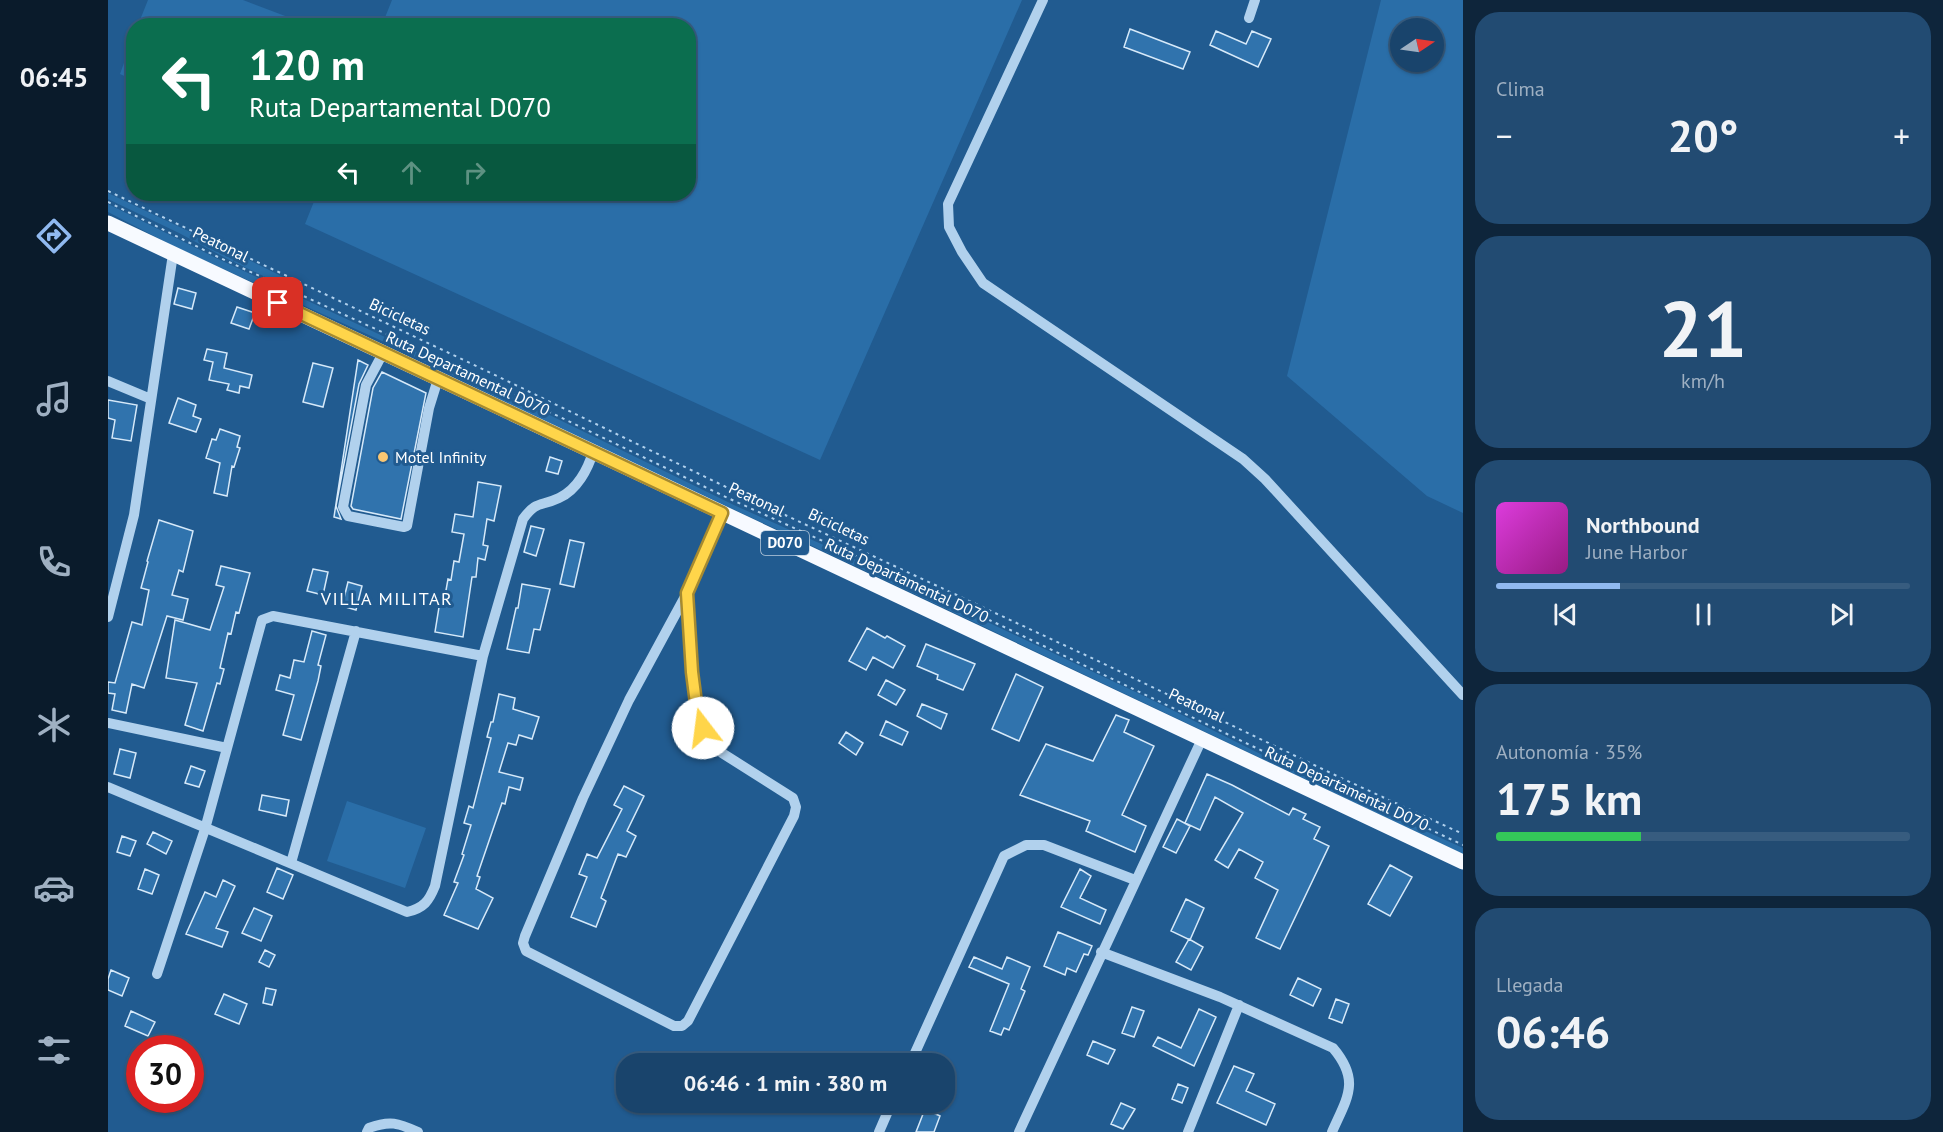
<!DOCTYPE html>
<html lang="es">
<meta charset="utf-8">
<style>
:root{--surface:#19446c;--page:#224b72;--text:#f1f3f6;--muted:#9fb0c2;--line:#375c7f;--accent:#90b9f0}
body{margin:0;font-family:"PT Sans",sans-serif;background:var(--page);color:var(--text);height:100vh;display:flex;flex-direction:column;font-size:22px;white-space:nowrap}
*{box-sizing:border-box;margin:0}
p{font-size:20px;color:var(--muted)}
.icon{flex:none;width:33px;height:33px;fill:none;stroke:currentColor;stroke-width:2;stroke-linecap:round;stroke-linejoin:round}
.map{position:relative;flex:1;overflow:hidden}
.sheet{display:flex;flex-direction:column;gap:12px;padding:12px;background:#0e253b;width:480px}
.sheet>*{flex:none}
.banner{position:absolute;left:18px;top:18px;width:570px;height:183px;border-radius:24px;box-shadow:0 2px 4px #0004,0 0 0 2px var(--line);background:#0b6e4f;color:#fff;overflow:hidden}
.needle{width:39px;rotate:77deg}
.tools{position:absolute;left:1282px;top:18px;display:grid;gap:12px}
.tools a{display:grid;place-items:center;width:54px;height:54px;border-radius:50%;background:var(--surface);box-shadow:0 2px 4px #0004,0 0 0 2px var(--line);font-size:30px}
.speed{position:absolute;left:18px;top:1035px;display:flex;gap:12px;font-size:30px;font-weight:700;text-align:center}
.speed>*{display:grid;place-content:center;width:78px;height:78px;border-radius:50%;background:var(--surface);box-shadow:0 2px 4px #0004,0 0 0 2px var(--line);line-height:1}
.speed .limit{border:9px solid #d22;background:#fff;color:#111}
.pin{position:absolute;display:grid;place-items:center;width:51px;height:51px;color:#fff;margin:-26px;border-radius:12px;box-shadow:0 3px 9px #0006}
.me{position:absolute;width:66px;margin:-33px;rotate:345deg;stroke-linejoin:round;filter:drop-shadow(0 0 4px #0008)}
.turn{display:flex;align-items:center;gap:21px;height:126px;padding:0 24px;font-size:27px}
.turn .icon{width:78px;height:78px;stroke-width:2.5}
.turn b{display:block;font-size:42px;line-height:51px}
.lanes{display:flex;align-items:center;height:57px;padding:0 24px;background:#0003;justify-content:center;gap:30px;direction:ltr}
.lanes .off{opacity:.35}
.big{font-size:45px;font-weight:700;line-height:1.1}
.sheet .tile{flex:1;display:flex;flex-direction:column;justify-content:center;gap:9px;min-width:0;padding:0 21px;border-radius:24px;background:var(--page)}
.sheet .dial{align-items:center;gap:0}
.dial b{font-size:78px;line-height:1}
.song{display:flex;align-items:center;gap:18px}
.cover{width:72px;height:72px;border-radius:9px;background:linear-gradient(135deg,hsl(300 70% 55%),hsl(310 70% 35%))}
.played{height:6px;border-radius:3px;background:linear-gradient(90deg,var(--accent) 30%,var(--line) 30%)}
.keys{display:flex;justify-content:space-around;direction:ltr}
.heat{display:flex;justify-content:space-between;align-items:center;font-size:33px;direction:ltr}
.charge{height:9px;border-radius:4px;background:linear-gradient(90deg,#34c759 35%,var(--line) 0)}
.trip{position:absolute;left:508px;top:1053px;width:339px;height:60px;border-radius:24px;background:var(--surface);box-shadow:0 2px 4px #0004,0 0 0 2px var(--line);font-weight:700;line-height:60px;text-align:center}
main{display:flex;flex:1;min-height:0}
.dock{display:flex;flex-direction:column;width:108px;justify-content:space-around;align-items:center;background:#0a1b2b;color:var(--muted)}
.dock .icon{width:42px;height:42px}
.dock .current{color:var(--accent)}
.dock b{font-size:27px;color:var(--text)}
.map>svg:first-child{display:block}
.green{fill:#2a6ea8;fill-rule:evenodd}
.building{fill:#3073ad;stroke:#d6e9f9;stroke-width:1.5}
.lines{fill:none;stroke-linecap:round;stroke-linejoin:round}
.path{stroke:#b1d1ed;stroke-width:2;stroke-dasharray:3 4.5;stroke-linecap:butt}
.minor{stroke:#b1d1ed;stroke-width:10}
.major{stroke:#f7faff;stroke-width:15}
.route-casing{stroke:#a68a30;stroke-width:15}
.route{stroke:#ffd54a;stroke-width:10}
.poi-dot{fill:#f9c672;stroke:#215b90;stroke-width:2}
.labels{text-anchor:middle;stroke-width:6;stroke-linejoin:round;paint-order:stroke}
.shield{fill:#215b90;stroke:#bccede;stroke-width:1.5}
.shield-label{font-size:15px;font-weight:bold;fill:#fff}
.street-label{font-size:16px;fill:#fff;stroke:#215b90}
.poi-label{font-size:16px;fill:#fff;stroke:#215b90;text-anchor:start}
.neighbourhood-label{font-size:18px;letter-spacing:1.5px;fill:#fff;stroke:#215b90}
</style>
<main>
<nav class="dock">
<b>06:45</b>
<svg class="icon current" aria-label="directions" viewBox="0 0 24 24"><path d="M12 3l9 9-9 9-9-9zM9 14v-3h6M13 9l2 2-2 2"/></svg>
<svg class="icon" aria-label="music" viewBox="0 0 24 24"><path d="M9 18V5l10-2v13"/><circle cx="6" cy="18" r="3"/><circle cx="16" cy="16" r="3"/></svg>
<svg class="icon" aria-label="phone" viewBox="0 0 24 24"><path d="M5 4h4l2 5-3 2q2 4 5 5l2-3 5 2v4C11 20 4 13 5 4z"/></svg>
<svg class="icon" aria-label="climate" viewBox="0 0 24 24"><path d="M12 3v18M4 7l16 10M4 17L20 7"/></svg>
<svg class="icon" aria-label="car" viewBox="0 0 24 24"><path d="M5 17H2v-5l4-1 3-4h7l3 4 3 1v5h-3M9 17h6M6 11h13"/><circle cx="7" cy="17" r="2"/><circle cx="17" cy="17" r="2"/></svg>
<svg class="icon" aria-label="filters" viewBox="0 0 24 24"><path d="M4 7h16M4 17h16"/><circle cx="9" cy="7" r="2"/><circle cx="15" cy="17" r="2"/></svg>
</nav>
<div class="map">
<svg width="1355" height="1132" viewBox="0 0 1355 1132">
<rect width="100%" height="100%" fill="#215b90"/>
<!-- green -->
<path class="green" d="M40 0H135L201 25H30Z
M284 0H914L712 460 197 224 209 194H580V26L274 25Z
M1273 0H1355V513L1319 496 1179 376ZM1293 28H1326V62H1293Z
M25 38 26 80H25L12 74Z
M0 193 118 249 128 254 125 262 71 233 0 199Z
M0 204 110 259 386 388 628 506 738 555 1036 696 1207 781 1355 848V854L760 572 438 422 285 346 67 247 0 212Z
M129 254 181 280 178 287 126 262Z
M239 801 318 828 297 888 219 861Z"/>
<!-- building -->
<path class="building" d="M1022 29 1082 52 1075 69 1016 47Z
M1108 31 1138 44 1144 31 1163 39 1150 67 1102 45Z
M70 288 88 293 84 309 66 304Z
M129 307 147 313 141 329 123 323Z
M99 349 119 353 116 368 144 375 141 388 132 386 131 393 119 390 121 384 101 380 105 362 96 360Z
M250 360 260 365 251 384 228 506 233 519 226 517Z
M205 363 225 368 215 407 195 402Z
M274 372 318 393 293 519 245 509 243 506 265 388Z
M70 398 88 405 85 416 93 419 88 432 61 423Z
M0 400 29 405 23 441 4 438 7 420 0 418Z
M112 429 132 436 129 447 132 448 126 467 124 466 119 496 106 493 112 463 98 458 104 439 108 440Z
M442 457 454 461 450 474 438 471Z
M370 482 393 486 386 521 379 519 375 545 380 546 377 560 370 558 368 577H364L355 637 327 632 333 595 337 596 340 579 343 580 346 561 351 562 356 534 344 532 347 514 365 517Z
M51 520 85 531 75 572 71 570 64 595 80 599 75 620 59 616 36 688 24 684 18 713 4 710 7 694 0 693V682L7 683 24 622 34 625 41 590 33 588 40 562 39 561Z
M423 526 436 529 428 556 416 552Z
M462 540 476 543 466 587 452 584Z
M113 566 142 573 131 613 128 612 123 634 120 633 112 668 116 669 112 684 109 683 95 731 77 725 89 683 58 678 67 620 102 630 116 587 108 585Z
M205 569 220 572 215 595 199 591Z
M240 582 254 586 248 610 234 606Z
M414 584 442 589 432 630 426 629 421 653 399 649 408 608H410Z
M759 628 777 638 779 636 797 646 785 668 765 657 758 670 741 661Z
M204 631 218 635 210 665 213 666 210 681 193 740 175 735 186 695 168 690 172 675 182 678 186 660 196 662Z
M818 644 867 664 855 690 829 679 830 675 809 666Z
M908 674 935 687 911 741 884 729Z
M778 680 797 690 788 705 770 695Z
M391 694 407 698 405 709 431 717 424 739 411 735 408 745 400 743 391 772 415 778 412 790 401 787 397 804 394 803 369 876 372 877 368 889 385 898 370 929 336 915 350 883 346 882 356 855 354 854 363 825 356 823 361 806 365 808 383 738 379 737 383 722H385Z
M814 704 839 714 833 729 809 716Z
M1008 715 1021 720 1016 732 1046 746 1014 815 1038 826 1027 852 978 831 982 821 912 795 938 744 985 761Z
M778 721 800 732 794 745 772 735Z
M738 732 755 743 748 755 731 743Z
M12 749 28 753 22 778 6 774Z
M83 766 97 771 91 787 77 783Z
M1099 774 1124 785 1181 815 1185 808 1198 814 1195 819 1212 827 1206 839 1221 846 1172 949 1148 938 1170 890 1147 878 1155 862 1131 849 1120 868 1107 860 1135 813 1107 797 1092 830 1077 823Z
M516 786 536 796 519 831 528 836 518 857 510 854 493 898 498 901 488 927 463 917 479 877 471 874 479 854 489 858 514 809 506 805Z
M154 795 181 800 178 816 151 810Z
M1069 819 1082 826 1068 853 1055 847Z
M45 832 64 841 58 854 39 844Z
M14 836 28 841 22 856 9 852Z
M1282 865 1304 877 1282 916 1260 904Z
M169 868 185 875 175 899 159 892Z
M37 869 51 875 44 894 30 889Z
M972 869 983 876 972 898 998 910 992 924 953 907Z
M115 880 127 886 108 928 120 932 114 947 78 934 97 892 108 897Z
M1078 899 1096 908 1082 940 1063 931Z
M146 908 164 916 153 941 134 933Z
M950 932 984 946 980 955 976 954 968 972 959 968 957 975 936 966Z
M1081 939 1095 947 1083 970 1068 962Z
M157 950 167 955 161 967 151 962Z
M866 957 894 969 899 957 922 967 913 989 917 991 910 1008 901 1030 896 1028 893 1035 882 1031 901 984 861 967Z
M3 970 21 978 14 996 0 990V979Z
M1190 978 1213 989 1205 1006 1182 995Z
M158 988 168 990 164 1005 155 1003Z
M116 994 139 1004 131 1024 107 1014Z
M1228 999 1241 1004 1234 1023 1221 1018Z
M1024 1007 1036 1011 1026 1037 1014 1033Z
M1091 1009 1108 1017 1086 1066 1045 1046 1050 1037 1073 1048Z
M23 1011 47 1022 40 1036 17 1026Z
M985 1041 1007 1050 1000 1064 979 1055Z
M1126 1066 1146 1074 1138 1091 1167 1104 1158 1125 1109 1103Z
M1070 1084 1080 1088 1074 1103 1064 1099Z
M1013 1103 1027 1109 1015 1129 1003 1124Z
M817 1109 832 1116 826 1132H808Z"/>
<g class="lines">
<!-- path -->
<path class="path" d="M0 191 362 363 647 501 988 660 1231 777 1355 834
M0 202 110 257 307 347 622 499 748 556 1165 756
M1300 819 1355 845"/>
<!-- minor -->
<path class="minor" d="M935 0 840 204 841 227 854 252 875 283 1135 459 1157 479 1355 695
M1141 18 1147 0
M275 353 258 385 235 507 240 516 296 527 299 526 321 408 330 379
M0 381 43 399
M579 593 584 671 588 703 599 736 614 753 685 798 688 807 686 816 580 1021 574 1026H566L418 951 415 943 417 936 475 798 521 700 579 593 614 513
M0 617 26 515 65 254
M0 723 119 748
M0 787 299 912C316 908 321 901 327 886L375 656 415 519C429 500 432 507 451 498 469 490 480 469 485 452
M183 863 248 631
M993 952 1112 997 1225 1048C1253 1081 1239 1098 1224 1132
M49 974 97 829 154 620 165 616 375 656
M802 1064 896 856 918 845H936L1027 880
M259 1132 261 1128C282 1120 290 1123 310 1132
M771 1132 784 1102
M911 1132 1094 739
M1080 1132 1131 1005"/>
<!-- major -->
<path class="major" d="M0 223 1355 862"/>
</g>
<g class="lines">
<defs>
<path id="route" d="M170 303 614 513 579 593 584 672 588 703 595 728"/>
</defs>
<!-- route casing -->
<use href="#route" class="route-casing"/>
<!-- route -->
<use href="#route" class="route"/>
</g>
<!-- markers -->
<circle class="poi-dot" cx="275" cy="457" r="6"/>
<g class="labels">
<!-- shield labels -->
<rect class="shield" x="653" y="531" width="48" height="24" rx="4.5"/>
<g class="shield-label">
<text x="677" y="548">D070</text>
</g>
<!-- street labels -->
<g class="street-label">
<text transform="translate(113 244) rotate(26)" y="6">Peatonal</text>
<text transform="translate(292 316) rotate(25)" y="6">Bicicletas</text>
<text transform="translate(360 373) rotate(25)" y="6">Ruta Departamental D070</text>
<text transform="translate(649 499) rotate(25)" y="6">Peatonal</text>
<text transform="translate(731 526) rotate(25)" y="6">Bicicletas</text>
<text transform="translate(799 580) rotate(25)" y="6">Ruta Departamental D070</text>
<text transform="translate(1089 705) rotate(25)" y="6">Peatonal</text>
<text transform="translate(1239 788) rotate(25)" y="6">Ruta Departamental D070</text>
</g>
<!-- poi labels -->
<g class="poi-label">
<text x="287" y="463">Motel Infinity</text>
</g>
<!-- neighbourhood labels -->
<g class="neighbourhood-label">
<text x="279" y="605">VILLA MILITAR</text>
</g>
</g>
</svg>
<div class="tools">
<a><svg class="needle" viewBox="-14 -14 28 28"><path d="M0-13l5 13h-10z" fill="#e53935"/><path d="M0 13l5-13h-10z" fill="#9fb0c2"/></svg></a>
</div>
<div class="speed"><div class="limit">30</div></div>
<div class="pin" style="left:170px;top:303px;background:#d93025"><svg class="icon" aria-label="arrive" viewBox="0 0 24 24"><path d="M6 21V4h12l-3 4 3 4H6"/></svg></div>
<svg class="me" style="left:595px;top:728px" viewBox="-20 -20 40 40"><circle r="19" fill="#fff"/><path d="M0-13L10 11 0 6-10 11z" fill="#ffd54a"/></svg>
<div class="trip">06:46 · 1 min · 380 m</div>
<div class="banner">
<div class="turn"><svg class="icon" aria-label="left" viewBox="0 0 24 24"><path d="M17 20v-9H6M10 6l-5 5 5 5"/></svg><div><b>120 m</b>Ruta Departamental D070</div></div>
<div class="lanes"><svg class="icon" aria-label="left" viewBox="0 0 24 24"><path d="M17 20v-9H6M10 6l-5 5 5 5"/></svg><svg class="icon off" aria-label="ahead" viewBox="0 0 24 24"><path d="M12 20V5M6 11l6-6 6 6"/></svg><svg class="icon off" aria-label="right" viewBox="0 0 24 24"><path d="M7 20v-9h11M14 6l5 5-5 5"/></svg></div>
</div>
</div>
<section class="sheet">
<div class="tile"><p>Clima</p>
<div class="heat"><a>−</a><b class="big">20°</b><a>+</a></div>
</div>
<div class="tile dial"><b>21</b><p>km/h</p></div>
<div class="tile">
<div class="song"><i class="cover"></i><div><b>Northbound</b><p>June Harbor</p></div></div>
<div class="played"></div>
<div class="keys"><svg class="icon" aria-label="previous" viewBox="0 0 24 24"><path d="M18 5L8 12l10 7zM5 5v14"/></svg><svg class="icon" aria-label="pause" viewBox="0 0 24 24"><path d="M8 5v14M16 5v14"/></svg><svg class="icon" aria-label="next" viewBox="0 0 24 24"><path d="M6 5l10 7-10 7zM19 5v14"/></svg></div>
</div>
<div class="tile"><p>Autonomía · 35%</p><b class="big">175 km</b><div class="charge"></div></div>
<div class="tile"><p>Llegada</p><b class="big">06:46</b></div>
</section>
</main>
